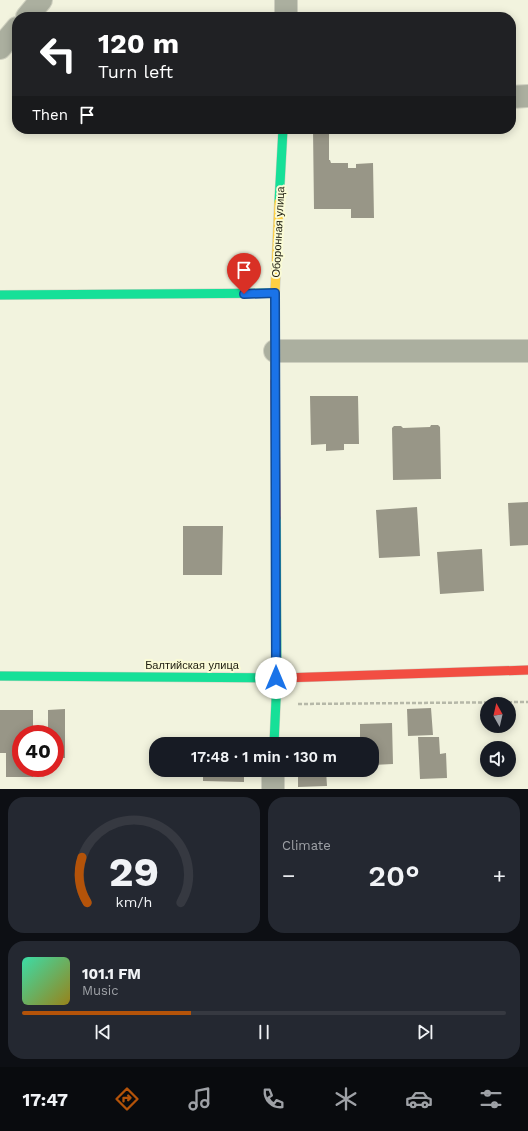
<!DOCTYPE html>
<meta charset="utf-8">
<style>
:root{--surface:#171b24;--page:#242831;--text:#f1f3f6;--muted:#9ea1a6;--line:#363941;--accent:#b45309}
body{margin:0;font-family:"Work Sans",sans-serif;background:var(--page);color:var(--text);height:100vh;display:flex;flex-direction:column;font-size:15px;white-space:nowrap}
*{box-sizing:border-box;margin:0}
p{font-size:13px;color:var(--muted)}
.icon{flex:none;width:22px;height:22px;fill:none;stroke:currentColor;stroke-width:2;stroke-linecap:round;stroke-linejoin:round}
.map{position:relative;height:789px;overflow:hidden}
.sheet{display:flex;flex-direction:column;gap:8px;padding:8px;background:#0d0f14;flex:1}
.sheet>*{flex:none}
.top-card{position:absolute;left:12px;top:12px;width:504px;height:122px;border-radius:16px;box-shadow:0 2px 10px #0003;background:#202124;color:#fff;overflow:hidden}
.needle{width:26px;rotate:352deg}
.fabs{position:absolute;left:480px;top:697px;display:grid;gap:8px}
.fabs a{display:grid;place-items:center;width:36px;height:36px;border-radius:50%;background:var(--surface);box-shadow:0 2px 10px #0003;font-size:20px}
.speed{position:absolute;left:12px;top:725px;display:flex;gap:8px;font-size:20px;font-weight:700;text-align:center}
.speed>*{display:grid;place-content:center;width:52px;height:52px;border-radius:50%;background:var(--surface);box-shadow:0 2px 10px #0003;line-height:1}
.speed .limit{border:6px solid #d22;background:#fff;color:#111}
.pin{position:absolute;display:grid;place-items:center;width:34px;height:34px;color:#fff;margin:-41px -17px;border-radius:50% 50% 50% 0;rotate:-45deg;box-shadow:0 0 4px #0007}
.pin .icon{rotate:45deg}
.me{position:absolute;width:44px;margin:-22px;rotate:0deg;stroke-linejoin:round;filter:drop-shadow(0 0 3px #0008)}
.turn{display:flex;align-items:center;gap:14px;height:84px;padding:0 20px;font-size:18px}
.turn .icon{width:52px;height:52px;stroke-width:2.5}
.turn b{display:block;font-size:28px;line-height:34px}
.then{display:flex;align-items:center;height:38px;padding:0 20px;background:#0003;gap:8px;font-size:15px}
.big{font-size:30px;font-weight:600;line-height:1.1}
.sheet .widget{flex:1;display:flex;flex-direction:column;justify-content:center;gap:6px;min-width:0;padding:0 14px;border-radius:16px;background:var(--page)}
.sheet .dial{align-items:center;gap:0}
.dial svg{height:104px;overflow:visible;fill:none;stroke:var(--line);stroke-width:7;stroke-linecap:round;text-anchor:middle}
.dial text{fill:var(--text);stroke:none}
.song{display:flex;align-items:center;gap:12px}
.cover{width:48px;height:48px;border-radius:6px;background:linear-gradient(135deg,hsl(160 70% 55%),hsl(50 70% 35%))}
.played{height:4px;border-radius:2px;background:linear-gradient(90deg,var(--accent) 35%,var(--line) 35%)}
.keys{display:flex;justify-content:space-around;direction:ltr}
.heat{display:flex;justify-content:space-between;align-items:center;font-size:22px;direction:ltr}
.sheet .tiles{flex:1;display:grid;gap:8px;grid-template-columns:1fr 1fr}
.widget:last-child{grid-column:span 2}
.trip{position:absolute;left:149px;top:737px;width:230px;height:40px;border-radius:16px;background:var(--surface);box-shadow:0 2px 10px #0003;font-weight:600;line-height:40px;text-align:center}
.dock{display:flex;height:64px;justify-content:space-around;align-items:center;background:#090b0e;color:var(--muted)}
.dock .icon{width:28px;height:28px}
.dock .selected{color:var(--accent)}
.dock b{font-size:18px;color:var(--text)}
.map>svg:first-child{display:block}
.building{fill:#989687}
.lines{fill:none;stroke-linecap:round;stroke-linejoin:round}
.street-casing{stroke:#cecfbf;stroke-width:24}
.fast-casing{stroke:#cecfbf;stroke-width:10}
.slow-casing{stroke:#cecfbf;stroke-width:10}
.jam-casing{stroke:#cecfbf;stroke-width:10}
.path{stroke:#b6b8a8;stroke-width:2.5;stroke-dasharray:4 2;stroke-linecap:butt}
.street{stroke:#abaf9f;stroke-width:22}
.fast{stroke:#16e098;stroke-width:9}
.slow{stroke:#ffcf43;stroke-width:9}
.jam{stroke:#f24e42;stroke-width:9}
.route-casing{stroke:#114b97;stroke-width:10}
.route{stroke:#1a73e8;stroke-width:7}
.labels{text-anchor:middle;stroke-width:4;stroke-linejoin:round;paint-order:stroke}
.street-label{font-size:11px;fill:#1d1c0f;stroke:#fafbd6}
</style>
<div class="map">
<svg width="528" height="789" viewBox="0 0 528 789">
<rect width="100%" height="100%" fill="#f2f3de"/>
<!-- building -->
<path class="building" d="M313 129H329V160H330L331 163H348V168H356V164L373 163 374 218H351V209H314Z
M310 396H358L359 444H344V450L326 451V444L311 445Z
M431 425H438L440 427 441 479 393 480 392 428 394 426H401L403 428 430 427Z
M528 502V545L510 546 508 503Z
M417 507 420 556 379 558 376 510Z
M183 526H223L222 575H183Z
M482 549 484 591 440 594 437 552Z
M431 708 433 735 408 736 407 709Z
M65 709V758H55V734H48V710Z
M0 710H33V734H21V768H33V777H6V753H0Z
M392 723 393 764 372 765V744H360V724Z
M418 737H439L440 754 446 753 447 778 420 779Z
M204 738 244 739V744H204Z
M203 770H244V782L203 781Z
M298 770H326L327 786 298 787Z"/>
<g class="lines">
<defs>
<path id="street" d="M27 17 41 0
M286 17V0
M0 48 17 28
M511 97 528 96
M275 351H528
M273 789V770"/>
<path id="fast" d="M279 202 283 129
M0 295 275 293
M0 676 282 678
M274 744 277 678 276 518"/>
<path id="slow" d="M275 381V293L279 202"/>
<path id="jam" d="M275 381 276 518
M282 678 528 670"/>
</defs>
<!-- street casing -->
<use href="#street" class="street-casing"/>
<!-- fast casing -->
<use href="#fast" class="fast-casing"/>
<!-- slow casing -->
<use href="#slow" class="slow-casing"/>
<!-- jam casing -->
<use href="#jam" class="jam-casing"/>
<!-- path -->
<path class="path" d="M298 704 528 702"/>
<!-- street -->
<use href="#street" class="street"/>
<!-- fast -->
<use href="#fast" class="fast"/>
<!-- slow -->
<use href="#slow" class="slow"/>
<!-- jam -->
<use href="#jam" class="jam"/>
</g>
<g class="lines">
<defs>
<path id="route" d="M244 294 275 293 276 678"/>
</defs>
<!-- route casing -->
<use href="#route" class="route-casing"/>
<!-- route -->
<use href="#route" class="route"/>
</g>
<g class="labels">
<!-- street labels -->
<g class="street-label">
<text transform="translate(278 232) rotate(-87)" y="4">Оборонная улица</text>
<text x="192" y="669">Балтийская улица</text>
</g>
</g>
</svg>
<div class="fabs">
<a><svg class="needle" viewBox="-14 -14 28 28"><path d="M0-13l5 13h-10z" fill="#e53935"/><path d="M0 13l5-13h-10z" fill="#9ea1a6"/></svg></a>
<a><svg class="icon" aria-label="sound" viewBox="0 0 24 24"><path d="M4 9h4l5-4v14l-5-4H4zM17 9q2 3 0 6"/></svg></a>
</div>
<div class="speed"><div class="limit">40</div></div>
<div class="pin" style="left:244px;top:294px;background:#d93025"><svg class="icon" aria-label="arrive" viewBox="0 0 24 24"><path d="M6 21V4h12l-3 4 3 4H6"/></svg></div>
<svg class="me" style="left:276px;top:678px" viewBox="-20 -20 40 40"><circle r="19" fill="#fff"/><path d="M0-13L10 11 0 6-10 11z" fill="#1a73e8"/></svg>
<div class="trip">17:48 · 1 min · 130 m</div>
<div class="top-card">
<div class="turn"><svg class="icon" aria-label="left" viewBox="0 0 24 24"><path d="M17 20v-9H6M10 6l-5 5 5 5"/></svg><div><b>120 m</b>Turn left</div></div>
<div class="then">Then<svg class="icon" aria-label="arrive" viewBox="0 0 24 24"><path d="M6 21V4h12l-3 4 3 4H6"/></svg></div>
</div>
</div>
<section class="sheet">
<div class="tiles">
<div class="widget dial"><svg viewBox="0 0 100 80">
<path d="M14 69A42 42 0 1 1 86 69"/>
<path d="M14 69A42 42 0 0 1 10 34" stroke="#b45309"/>
<text x="50" y="56" font-size="32" font-weight="700">29</text>
<text x="50" y="72" font-size="11">km/h</text>
</svg></div>
<div class="widget"><p>Climate</p>
<div class="heat"><a>−</a><b class="big">20°</b><a>+</a></div>
</div>
<div class="widget">
<div class="song"><i class="cover"></i><div><b>101.1 FM</b><p>Music</p></div></div>
<div class="played"></div>
<div class="keys"><svg class="icon" aria-label="previous" viewBox="0 0 24 24"><path d="M18 5L8 12l10 7zM5 5v14"/></svg><svg class="icon" aria-label="pause" viewBox="0 0 24 24"><path d="M8 5v14M16 5v14"/></svg><svg class="icon" aria-label="next" viewBox="0 0 24 24"><path d="M6 5l10 7-10 7zM19 5v14"/></svg></div>
</div>
</div>
</section>
<nav class="dock">
<b>17:47</b>
<svg class="icon selected" aria-label="directions" viewBox="0 0 24 24"><path d="M12 3l9 9-9 9-9-9zM9 14v-3h6M13 9l2 2-2 2"/></svg>
<svg class="icon" aria-label="music" viewBox="0 0 24 24"><path d="M9 18V5l10-2v13"/><circle cx="6" cy="18" r="3"/><circle cx="16" cy="16" r="3"/></svg>
<svg class="icon" aria-label="phone" viewBox="0 0 24 24"><path d="M5 4h4l2 5-3 2q2 4 5 5l2-3 5 2v4C11 20 4 13 5 4z"/></svg>
<svg class="icon" aria-label="climate" viewBox="0 0 24 24"><path d="M12 3v18M4 7l16 10M4 17L20 7"/></svg>
<svg class="icon" aria-label="car" viewBox="0 0 24 24"><path d="M5 17H2v-5l4-1 3-4h7l3 4 3 1v5h-3M9 17h6M6 11h13"/><circle cx="7" cy="17" r="2"/><circle cx="17" cy="17" r="2"/></svg>
<svg class="icon" aria-label="filters" viewBox="0 0 24 24"><path d="M4 7h16M4 17h16"/><circle cx="9" cy="7" r="2"/><circle cx="15" cy="17" r="2"/></svg>
</nav>
